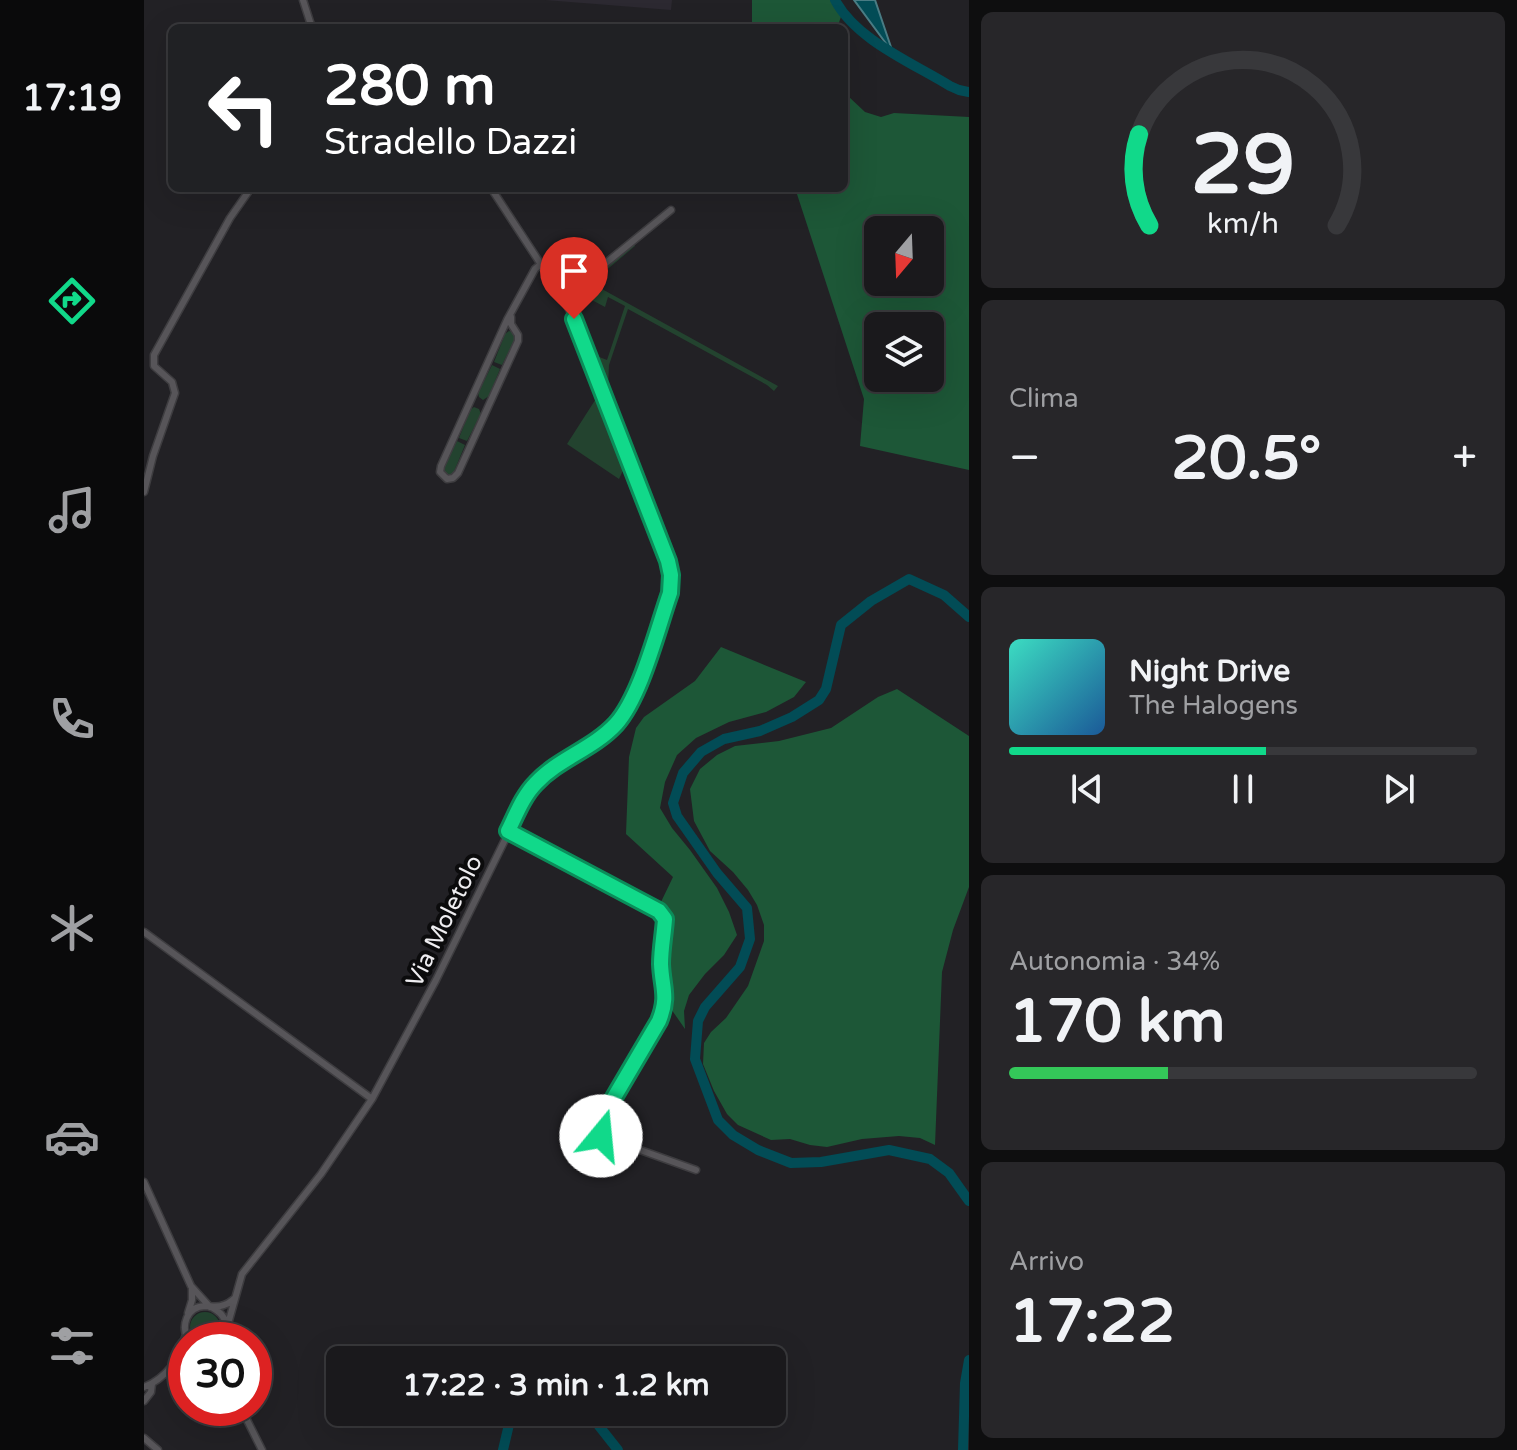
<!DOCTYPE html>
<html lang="it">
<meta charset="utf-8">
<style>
:root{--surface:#1a191c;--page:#272629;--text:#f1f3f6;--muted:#9fa0a3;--line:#38383b;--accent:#11d98a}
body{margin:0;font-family:"Varela Round",sans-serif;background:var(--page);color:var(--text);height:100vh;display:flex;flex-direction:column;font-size:30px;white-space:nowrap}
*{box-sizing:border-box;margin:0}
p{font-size:26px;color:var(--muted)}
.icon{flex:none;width:44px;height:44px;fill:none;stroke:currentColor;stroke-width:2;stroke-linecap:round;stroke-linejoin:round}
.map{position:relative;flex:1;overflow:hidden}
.sheet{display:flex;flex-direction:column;gap:12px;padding:12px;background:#0e0e0f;width:548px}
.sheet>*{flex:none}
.guide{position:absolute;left:24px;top:24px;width:680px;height:168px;border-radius:12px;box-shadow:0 8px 32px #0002,0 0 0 2px var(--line);background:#202124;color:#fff;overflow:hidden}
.needle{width:52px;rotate:199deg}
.buttons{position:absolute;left:720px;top:216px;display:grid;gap:16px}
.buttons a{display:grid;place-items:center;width:80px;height:80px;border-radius:12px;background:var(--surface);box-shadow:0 8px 32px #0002,0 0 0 2px var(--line);font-size:40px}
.speed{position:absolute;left:24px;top:1322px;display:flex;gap:16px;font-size:40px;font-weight:700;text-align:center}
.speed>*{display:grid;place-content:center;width:104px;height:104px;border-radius:50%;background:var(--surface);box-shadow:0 8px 32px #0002,0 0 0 2px var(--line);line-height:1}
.speed .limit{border:12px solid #d22;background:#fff;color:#111}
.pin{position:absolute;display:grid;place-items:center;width:68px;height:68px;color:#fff;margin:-82px -34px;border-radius:50% 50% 50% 0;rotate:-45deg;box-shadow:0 0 8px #0007}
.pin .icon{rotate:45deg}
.me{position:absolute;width:88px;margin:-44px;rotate:17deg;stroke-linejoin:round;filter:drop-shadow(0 0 6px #0008)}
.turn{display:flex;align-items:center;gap:28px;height:168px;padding:0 24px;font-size:36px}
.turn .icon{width:104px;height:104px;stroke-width:2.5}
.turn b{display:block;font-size:56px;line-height:68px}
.big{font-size:60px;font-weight:700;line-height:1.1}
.sheet .card{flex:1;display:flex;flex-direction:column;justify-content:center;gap:12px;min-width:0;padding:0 28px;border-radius:12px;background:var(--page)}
.sheet .dial{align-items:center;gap:0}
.dial svg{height:208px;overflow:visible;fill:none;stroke:var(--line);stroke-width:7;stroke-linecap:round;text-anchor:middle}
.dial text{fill:var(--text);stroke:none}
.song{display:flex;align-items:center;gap:24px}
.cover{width:96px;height:96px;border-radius:12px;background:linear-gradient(135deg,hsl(170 70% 55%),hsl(210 70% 35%))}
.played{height:8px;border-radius:4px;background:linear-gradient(90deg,var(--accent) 55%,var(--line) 55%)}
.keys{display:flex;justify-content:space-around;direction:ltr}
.heat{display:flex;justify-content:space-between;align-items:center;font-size:44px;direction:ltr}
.charge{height:12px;border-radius:6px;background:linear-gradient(90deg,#34c759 34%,var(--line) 0)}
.trip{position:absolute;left:182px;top:1346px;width:460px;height:80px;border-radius:12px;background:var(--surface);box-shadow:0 8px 32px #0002,0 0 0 2px var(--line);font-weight:700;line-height:80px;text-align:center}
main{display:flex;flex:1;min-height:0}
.tab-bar{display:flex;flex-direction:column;width:144px;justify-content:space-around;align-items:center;background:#0a0a0b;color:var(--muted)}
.tab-bar .icon{width:56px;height:56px}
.tab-bar .active{color:var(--accent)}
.tab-bar b{font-size:36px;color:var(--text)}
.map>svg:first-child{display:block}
.built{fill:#2c2931}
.green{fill:#23432f}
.forest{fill:#1d5737;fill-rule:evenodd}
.water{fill:#024c56;stroke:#497c84;stroke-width:2}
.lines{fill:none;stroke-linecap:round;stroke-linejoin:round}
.river{stroke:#024c56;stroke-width:10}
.minor-casing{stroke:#3e3d40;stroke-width:9}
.minor{stroke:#575559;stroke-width:6}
.route-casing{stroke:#0b8d5a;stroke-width:20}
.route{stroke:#11d98a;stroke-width:14}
.labels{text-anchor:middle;stroke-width:8;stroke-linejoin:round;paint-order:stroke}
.street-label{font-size:24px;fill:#eeedf0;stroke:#0b0b0c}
</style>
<main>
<nav class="tab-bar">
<b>17:19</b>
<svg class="icon active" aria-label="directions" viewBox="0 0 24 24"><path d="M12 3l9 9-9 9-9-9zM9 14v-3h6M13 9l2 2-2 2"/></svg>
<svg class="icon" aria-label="music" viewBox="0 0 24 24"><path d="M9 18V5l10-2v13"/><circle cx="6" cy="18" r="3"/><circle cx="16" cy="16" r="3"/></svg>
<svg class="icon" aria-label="phone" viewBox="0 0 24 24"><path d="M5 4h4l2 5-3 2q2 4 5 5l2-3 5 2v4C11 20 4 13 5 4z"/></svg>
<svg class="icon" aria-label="climate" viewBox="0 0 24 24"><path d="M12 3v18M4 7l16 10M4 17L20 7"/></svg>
<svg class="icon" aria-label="car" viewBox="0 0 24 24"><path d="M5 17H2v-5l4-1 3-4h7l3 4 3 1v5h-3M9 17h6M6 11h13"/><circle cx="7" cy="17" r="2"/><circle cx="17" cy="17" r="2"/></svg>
<svg class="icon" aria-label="filters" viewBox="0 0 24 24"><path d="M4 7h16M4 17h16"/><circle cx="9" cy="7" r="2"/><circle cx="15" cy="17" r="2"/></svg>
</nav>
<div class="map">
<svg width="825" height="1450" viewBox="0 0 825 1450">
<rect width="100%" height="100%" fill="#222125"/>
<!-- built -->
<path class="built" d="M401 0H528L527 10Z"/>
<!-- green -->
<path class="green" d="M489 243 491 246 447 283 634 386 630 391 623 385 484 309 465 365 464 388 496 470 491 472 438 332 440 331 450 355 463 360 481 306 464 297 461 307 444 298 442 301 435 297 433 300 425 296Z
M365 331 371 333V339L358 365 350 362 361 334Z
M348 365 356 369 345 396 339 400 335 397 334 393Z
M455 394H457L468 430 472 432 484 464H482L475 479 423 444Z
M330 407 335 409 337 414 323 441 315 438 326 410Z
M313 441 321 445 309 474 303 476 299 469Z
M46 1327a15 15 0 1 1 30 0a15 15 0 1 1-30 0Z"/>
<!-- forest -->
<path class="forest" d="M608 0H695L698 14 693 28H608Z
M700 96H704L721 112 737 117 750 113 825 117V470L716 446 720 399 651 188H700ZM734 230H786V282H734ZM786 326V378H734V326Z
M577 647 662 682 650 697 622 712 585 722 552 738 533 755 521 782 516 808 528 828 546 850 573 888 585 912 593 935 580 955 561 974 545 995 540 1011 541 1029 525 1006 519 959 528 914 521 904H516L529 877 482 834 485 757 492 728 500 717 551 681Z
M753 689 825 736V887L809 930 798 972 791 1145 776 1138 755 1136 718 1139 683 1147 666 1145 646 1139 627 1140 594 1125 583 1114 570 1091 559 1064 560 1043 567 1032 582 1018 604 986 620 941V925L613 905 604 890 589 872 566 851 550 821 546 789 556 769 573 755 591 746 635 741 687 728 734 697Z"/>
<!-- water -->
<path class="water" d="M710 0H731L749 53Z"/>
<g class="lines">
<!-- river -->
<path class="river" d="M691 0C712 40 769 63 806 86L815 90 825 92
M825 617 800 595 765 579 727 601 697 625 682 689 675 700 648 717 616 731 580 739 557 752 539 773 529 803 533 816 573 873 603 908 606 939 596 967 561 1007 554 1021 551 1059 574 1120 589 1135 614 1150 647 1163 677 1162 745 1150 786 1159 805 1173 825 1201
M444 1412 474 1450
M359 1450 367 1416 369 1412
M819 1450 821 1383 825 1360"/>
<defs>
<path id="minor" d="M159 0 168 28
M419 298 527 210
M367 317V324L374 335V341L314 473 309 478 303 479 296 472 297 466 363 320 391 269 397 264
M0 492 9 456 31 393 28 382 10 366V355L86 218 107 188
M364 831 515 911 521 919C520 933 517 949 517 964 518 987 524 998 515 1021L453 1130 457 1136 552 1170
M0 932 228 1099
M0 1182 47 1286 66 1307
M69 1308C82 1315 86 1327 78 1340
M44 1313 48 1300V1289
M82 1331 98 1274 177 1174 228 1099 292 980 385 791 406 770 462 733 479 715 492 689 526 589 527 575 524 561 430 319 419 298 347 188
M44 1340C37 1326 42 1307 61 1306 68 1306 73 1308 80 1305 86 1303 86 1302 91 1298
M0 1387C19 1380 40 1357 41 1337
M0 1401 7 1392 8 1384
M97 1408 118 1450
M0 1438 14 1450"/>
</defs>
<!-- minor casing -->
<use href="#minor" class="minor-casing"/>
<!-- minor -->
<use href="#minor" class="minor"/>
</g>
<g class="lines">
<defs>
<path id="route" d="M430 319 524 561 527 575 526 593C513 630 497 696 472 724 449 749 414 759 392 783 379 796 372 815 364 831L515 911 521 919C520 934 517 949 517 964 518 988 525 996 515 1021L455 1123 453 1130 457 1136"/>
</defs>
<!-- route casing -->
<use href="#route" class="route-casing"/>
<!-- route -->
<use href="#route" class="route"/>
</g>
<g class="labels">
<!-- street labels -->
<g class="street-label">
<text transform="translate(300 921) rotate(-64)" y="8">Via Moletolo</text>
</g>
</g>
</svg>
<div class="buttons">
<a><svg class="needle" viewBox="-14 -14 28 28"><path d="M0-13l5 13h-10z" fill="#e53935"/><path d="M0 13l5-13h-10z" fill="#9fa0a3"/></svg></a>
<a><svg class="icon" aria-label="layers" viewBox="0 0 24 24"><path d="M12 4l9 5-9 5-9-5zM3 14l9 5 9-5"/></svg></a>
</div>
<div class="speed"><div class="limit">30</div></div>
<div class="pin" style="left:430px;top:319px;background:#d93025"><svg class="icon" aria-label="arrive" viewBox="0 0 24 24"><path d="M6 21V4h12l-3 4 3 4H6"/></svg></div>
<svg class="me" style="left:457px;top:1136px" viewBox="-20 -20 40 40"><circle r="19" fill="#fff"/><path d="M0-13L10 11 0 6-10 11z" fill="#11d98a"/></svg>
<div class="trip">17:22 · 3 min · 1.2 km</div>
<div class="guide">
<div class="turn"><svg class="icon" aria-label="left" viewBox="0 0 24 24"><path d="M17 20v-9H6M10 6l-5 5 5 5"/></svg><div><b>280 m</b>Stradello Dazzi</div></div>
</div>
</div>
<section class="sheet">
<div class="card dial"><svg viewBox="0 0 100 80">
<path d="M14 69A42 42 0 1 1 86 69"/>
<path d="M14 69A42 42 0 0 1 10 34" stroke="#11d98a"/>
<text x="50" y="56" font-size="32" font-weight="700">29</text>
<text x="50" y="72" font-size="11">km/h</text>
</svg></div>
<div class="card"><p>Clima</p>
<div class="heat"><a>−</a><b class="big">20.5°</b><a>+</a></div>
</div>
<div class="card">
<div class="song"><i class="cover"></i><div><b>Night Drive</b><p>The Halogens</p></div></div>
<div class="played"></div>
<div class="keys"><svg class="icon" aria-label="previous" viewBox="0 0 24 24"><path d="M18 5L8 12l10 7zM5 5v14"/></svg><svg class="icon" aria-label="pause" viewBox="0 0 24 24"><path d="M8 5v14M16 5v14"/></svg><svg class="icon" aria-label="next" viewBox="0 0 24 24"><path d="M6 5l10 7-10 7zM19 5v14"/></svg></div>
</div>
<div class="card"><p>Autonomia · 34%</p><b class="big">170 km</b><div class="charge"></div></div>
<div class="card"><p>Arrivo</p><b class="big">17:22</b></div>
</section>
</main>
